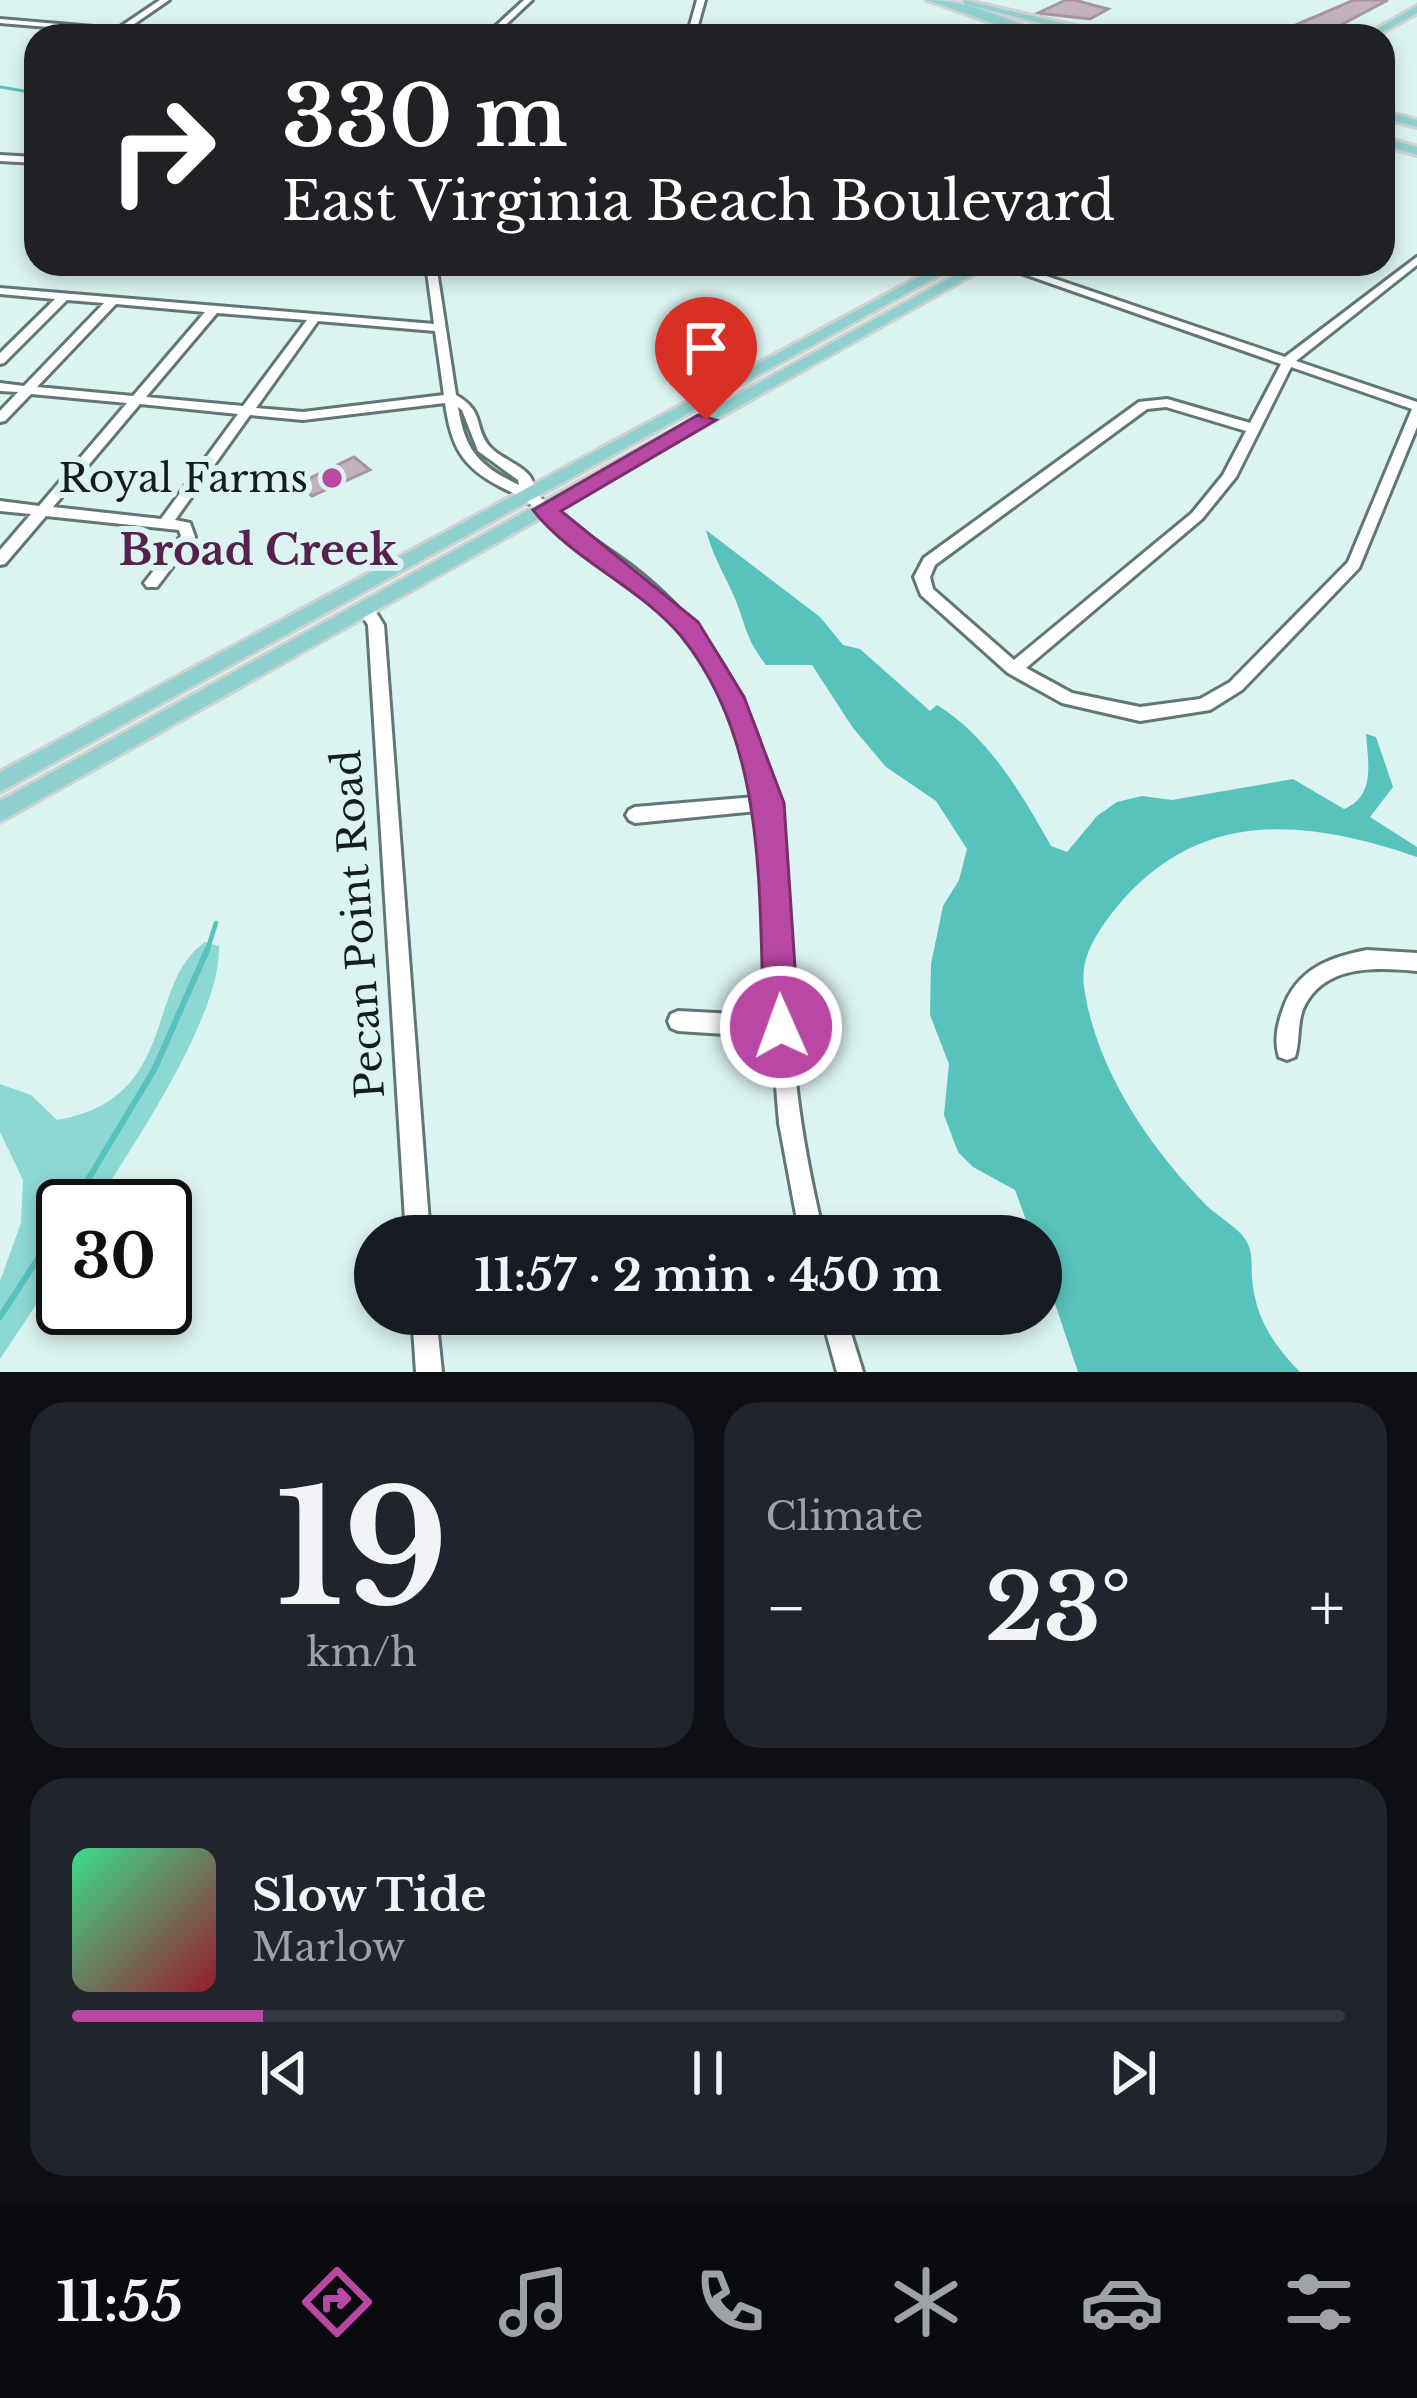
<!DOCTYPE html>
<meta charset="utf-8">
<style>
:root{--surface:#171b24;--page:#20242c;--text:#f1f3f6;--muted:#9ea1a6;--line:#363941;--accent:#b848a4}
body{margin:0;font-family:"Libre Baskerville",serif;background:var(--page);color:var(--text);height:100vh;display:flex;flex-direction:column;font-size:45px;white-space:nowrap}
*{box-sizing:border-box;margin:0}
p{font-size:39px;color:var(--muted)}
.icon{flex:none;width:66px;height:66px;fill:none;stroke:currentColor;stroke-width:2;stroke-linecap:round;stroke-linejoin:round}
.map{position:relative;height:1372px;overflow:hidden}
.sheet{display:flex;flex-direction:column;gap:30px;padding:30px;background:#0d0f14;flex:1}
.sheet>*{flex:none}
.top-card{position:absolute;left:24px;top:24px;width:1371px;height:252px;border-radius:36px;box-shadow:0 6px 18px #0003;background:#202124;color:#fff;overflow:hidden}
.speed{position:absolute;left:36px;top:1179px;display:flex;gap:24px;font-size:60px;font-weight:700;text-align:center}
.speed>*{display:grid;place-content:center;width:156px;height:156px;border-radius:50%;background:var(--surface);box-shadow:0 6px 18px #0003;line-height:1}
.speed .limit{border:6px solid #111;border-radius:18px;background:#fff;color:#111}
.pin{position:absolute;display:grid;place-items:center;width:102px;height:102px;color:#fff;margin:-123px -51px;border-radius:50% 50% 50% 0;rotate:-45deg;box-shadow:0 0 12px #0007}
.pin .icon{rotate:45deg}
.me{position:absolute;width:132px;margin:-66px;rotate:358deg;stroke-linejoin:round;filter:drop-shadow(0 0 9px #0008)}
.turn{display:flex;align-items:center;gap:42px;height:252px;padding:0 60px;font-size:54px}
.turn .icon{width:156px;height:156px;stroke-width:2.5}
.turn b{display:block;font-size:84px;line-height:102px}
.big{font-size:90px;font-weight:800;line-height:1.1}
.sheet .widget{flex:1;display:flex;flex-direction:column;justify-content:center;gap:18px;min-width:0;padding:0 42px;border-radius:36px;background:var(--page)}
.sheet .dial{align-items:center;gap:0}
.dial b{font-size:156px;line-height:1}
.song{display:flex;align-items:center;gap:36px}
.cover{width:144px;height:144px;border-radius:18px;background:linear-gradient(135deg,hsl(150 70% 55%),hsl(350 70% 35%))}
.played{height:12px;border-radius:6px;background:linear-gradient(90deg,var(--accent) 15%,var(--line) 15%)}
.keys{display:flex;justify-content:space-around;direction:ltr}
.heat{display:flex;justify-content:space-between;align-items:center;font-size:66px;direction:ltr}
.sheet .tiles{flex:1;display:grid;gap:30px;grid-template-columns:1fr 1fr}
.widget:last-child{grid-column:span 2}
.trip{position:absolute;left:354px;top:1215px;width:708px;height:120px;border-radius:60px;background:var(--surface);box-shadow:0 6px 18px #0003;font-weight:800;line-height:120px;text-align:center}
.tabs{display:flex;height:192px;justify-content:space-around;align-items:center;background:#090b0e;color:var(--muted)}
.tabs .icon{width:84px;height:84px}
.tabs .selected{color:var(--accent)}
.tabs b{font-size:54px;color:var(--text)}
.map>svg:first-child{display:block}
.green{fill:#8ed8d3}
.water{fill:#58c2bd}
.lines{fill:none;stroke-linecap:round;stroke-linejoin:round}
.stream-far2{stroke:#58c2bd;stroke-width:3}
.stream-far1{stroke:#58c2bd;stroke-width:4.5}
.stream{stroke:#58c2bd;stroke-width:6}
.building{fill:#c3b2be;stroke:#a696a2;stroke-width:3}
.minor-casing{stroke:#617675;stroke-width:6}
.major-casing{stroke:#d0d2d2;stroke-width:6}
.minor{fill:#fff;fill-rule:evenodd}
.major{fill:#8ed1ce;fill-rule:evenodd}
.route{fill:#b848a4;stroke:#782f6b;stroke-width:3}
.poi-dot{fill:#b848a4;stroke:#dbf3f1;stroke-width:4.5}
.labels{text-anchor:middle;stroke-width:12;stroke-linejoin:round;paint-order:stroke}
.poi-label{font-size:39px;fill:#151d1d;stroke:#dbf3f1;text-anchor:end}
.street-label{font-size:39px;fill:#151d1d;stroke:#dbf3f1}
.neighbourhood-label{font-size:42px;font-weight:bold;fill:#57214d;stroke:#dbf3f1}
</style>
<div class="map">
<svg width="1417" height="1372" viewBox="0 0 1417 1372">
<rect width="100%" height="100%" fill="#dbf3f1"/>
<!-- green -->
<path class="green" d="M205 942 219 946C221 1017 134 1143 95 1206H63V1264L0 1359V1281L21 1223 23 1180 0 1132V1084L31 1095 57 1120C180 1099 144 985 205 942Z"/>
<!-- water -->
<path class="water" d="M706 530 820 617 843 645 860 649 930 711 937 705C987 735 1022 794 1051 846L1067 852 1097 816 1117 802 1142 796 1172 800 1293 779 1344 809C1376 796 1368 762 1366 734L1376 737 1393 787 1370 817 1417 847V857C1303 818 1195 807 1112 913 1096 934 1080 958 1084 987 1096 1070 1150 1148 1207 1206 1218 1216 1232 1224 1242 1235 1254 1249 1251 1262 1252 1278 1255 1317 1273 1345 1300 1372H1078L1041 1262V1236H1032L1015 1190 973 1167 958 1152 944 1115 949 1064 930 1015 931 964 943 906 959 880 967 849 936 801 886 767 853 728 812 665H766C744 637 746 623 733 594 723 572 712 554 706 530Z"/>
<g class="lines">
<!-- stream-far2 -->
<path class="stream-far2" d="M0 87 36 93"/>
<!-- stream-far1 -->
<path class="stream-far1" d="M207 951 216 923"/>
<!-- stream -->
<path class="stream" d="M72 1206 154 1070 208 948
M0 1317 63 1220"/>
</g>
<!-- building -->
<path class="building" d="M1066 0H1074L1108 9 1090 19 1038 13Z
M1354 0H1388L1320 36H1270Z
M354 457 370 470 312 496 302 487 308 485 304 481Z"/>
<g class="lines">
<defs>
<path id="minor" d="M160 0H169L127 29 193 36H156L0 23V19L117 29Z
M524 0H532L494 36H485Z
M697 0H705L695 36H687Z
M0 155 36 157V163L0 161Z
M1417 257V265L1296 361 1417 402V427L1359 568 1242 690 1210 710 1140 721 1062 703 1008 673 921 595 914 577 924 558 1139 402 1167 399 1250 423 1281 364 995 264H1011L1285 357ZM1291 367 1412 409 1348 562 1230 682 1200 699 1140 707 1072 693 1026 668 1202 519 1236 477ZM1166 407 1246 431 1223 475 1192 513 1014 660 933 589 930 577 935 565 1147 409Z
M426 264H436L456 395C486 412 473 428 490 447 500 458 518 463 528 474 535 481 533 490 541 498 567 524 601 543 630 565 707 624 756 701 773 797L778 803 775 808C790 892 787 976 794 1061 799 1120 810 1178 824 1236H800L779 1123 772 1037 678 1031 671 1028 668 1021 671 1014 678 1011 771 1016 766 889 757 811 635 823 629 820 626 815 629 810 635 807 755 797C744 733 717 667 672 620 634 578 585 547 540 513 527 500 517 495 501 487 461 467 451 445 445 403L303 420 250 415 175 520 190 523 195 537 157 587H147L144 583 181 536 179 530 46 516 5 564 0 565V550L31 514 0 511V501L39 506 127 403 31 394 5 421 0 422V411L18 392 0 391V383L24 386 104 303 67 300 4 363 0 364V353L55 299 0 294V288L434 324ZM116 304 205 312 133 396 37 387ZM217 313 307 320 243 406 146 397ZM318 321 435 331 444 395 303 412 256 408ZM140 404 238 414 161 519 53 507ZM458 407 462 410 478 451 518 480 519 485C479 466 465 451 458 407Z
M367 605 372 606 384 625 430 1236H406L368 625 359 610Z
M1367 950 1417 953V971C1376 967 1323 964 1303 1009 1297 1025 1300 1042 1295 1057L1287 1060 1279 1057C1274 1042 1277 1025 1283 1009 1296 970 1329 957 1367 950Z
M412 1314H436L442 1372H416Z
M821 1314H845L863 1372H837Z"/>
<path id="major" d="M927 0C965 0 1011 18 1043 36H1029Z
M964 0 1105 33 1110 36H1093L964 4Z
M1417 6V13L1376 36H1364Z
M1383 111 1417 120V127L1383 118Z
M1383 137 1417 147V155L1383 145Z
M943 264H960L0 792V772Z
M975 264H992L0 822V801Z"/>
</defs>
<!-- minor casing -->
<use href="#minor" class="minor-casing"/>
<!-- major casing -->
<use href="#major" class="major-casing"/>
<!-- minor -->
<use href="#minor" class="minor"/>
<!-- major -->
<use href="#major" class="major"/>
</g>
<!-- route -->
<path class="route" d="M698 415 716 420 561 511 698 622 744 697 784 803 799 1027 793 1039 781 1044 769 1039 764 1027C758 895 769 745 681 636 640 587 572 560 533 510Z"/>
<!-- markers -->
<circle class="poi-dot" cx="332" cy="478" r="12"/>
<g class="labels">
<!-- poi labels -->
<g class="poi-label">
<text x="308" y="492">Royal Farms</text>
</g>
<!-- street labels -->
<g class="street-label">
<text transform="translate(358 924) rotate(-94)" y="14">Pecan Point Road</text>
</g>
<!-- neighbourhood labels -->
<g class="neighbourhood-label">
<text x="258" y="565">Broad Creek</text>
</g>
</g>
</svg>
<div class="speed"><div class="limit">30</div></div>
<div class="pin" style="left:706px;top:420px;background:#d93025"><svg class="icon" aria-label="arrive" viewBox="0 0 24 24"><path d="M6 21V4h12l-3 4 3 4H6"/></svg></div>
<svg class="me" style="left:781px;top:1027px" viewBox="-20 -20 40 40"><circle r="17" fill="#b848a4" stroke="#fff" stroke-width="3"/><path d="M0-11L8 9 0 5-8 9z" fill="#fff"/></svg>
<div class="trip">11:57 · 2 min · 450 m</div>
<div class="top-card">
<div class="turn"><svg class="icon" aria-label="right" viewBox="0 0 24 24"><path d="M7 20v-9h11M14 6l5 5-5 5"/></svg><div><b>330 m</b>East Virginia Beach Boulevard</div></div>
</div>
</div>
<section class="sheet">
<div class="tiles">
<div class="widget dial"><b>19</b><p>km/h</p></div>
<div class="widget"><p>Climate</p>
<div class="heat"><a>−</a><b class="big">23°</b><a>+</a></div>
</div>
<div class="widget">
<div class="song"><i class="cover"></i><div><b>Slow Tide</b><p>Marlow</p></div></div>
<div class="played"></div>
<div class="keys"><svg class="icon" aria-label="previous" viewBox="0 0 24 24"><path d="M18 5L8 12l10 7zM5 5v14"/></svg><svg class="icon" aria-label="pause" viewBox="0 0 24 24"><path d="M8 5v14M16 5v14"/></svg><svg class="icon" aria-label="next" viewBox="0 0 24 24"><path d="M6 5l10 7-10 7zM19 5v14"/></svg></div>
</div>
</div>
</section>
<nav class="tabs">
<b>11:55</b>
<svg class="icon selected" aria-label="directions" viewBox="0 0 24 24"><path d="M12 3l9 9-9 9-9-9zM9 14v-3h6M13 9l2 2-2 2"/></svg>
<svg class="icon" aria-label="music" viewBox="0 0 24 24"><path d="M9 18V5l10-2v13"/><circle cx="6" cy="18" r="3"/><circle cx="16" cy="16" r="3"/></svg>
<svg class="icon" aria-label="phone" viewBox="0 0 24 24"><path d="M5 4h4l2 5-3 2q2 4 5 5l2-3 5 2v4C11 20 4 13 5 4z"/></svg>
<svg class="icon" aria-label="climate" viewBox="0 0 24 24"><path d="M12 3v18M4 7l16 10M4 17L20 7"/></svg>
<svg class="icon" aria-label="car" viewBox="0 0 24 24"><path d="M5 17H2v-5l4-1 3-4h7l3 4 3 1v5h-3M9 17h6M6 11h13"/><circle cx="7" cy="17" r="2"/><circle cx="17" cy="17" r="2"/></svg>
<svg class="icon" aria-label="filters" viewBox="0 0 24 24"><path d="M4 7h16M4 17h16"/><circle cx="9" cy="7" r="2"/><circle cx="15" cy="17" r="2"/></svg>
</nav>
